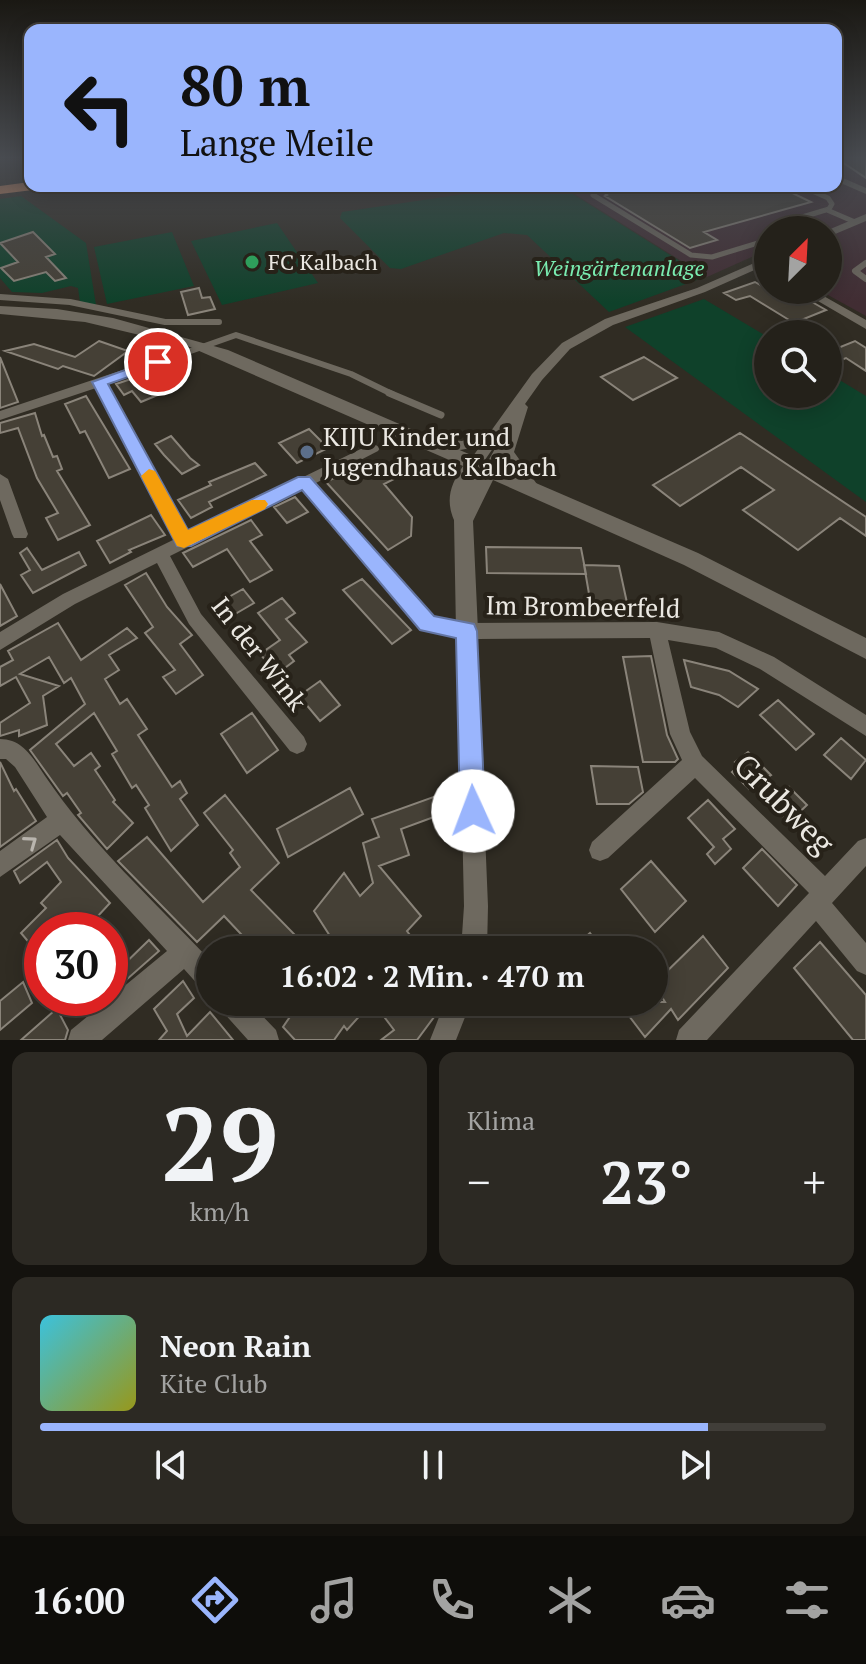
<!DOCTYPE html>
<html lang="de">
<meta charset="utf-8">
<style>
:root{--surface:#24211a;--page:#2c2923;--text:#f1f3f6;--muted:#a3a3a2;--line:#413e39;--accent:#9ab5fd}
body{margin:0;font-family:"PT Serif",serif;background:var(--page);color:var(--text);height:100vh;display:flex;flex-direction:column;font-size:30px;white-space:nowrap}
*{box-sizing:border-box;margin:0}
p{font-size:26px;color:var(--muted)}
.icon{flex:none;width:44px;height:44px;fill:none;stroke:currentColor;stroke-width:2;stroke-linecap:round;stroke-linejoin:round}
.map{position:relative;height:1040px;overflow:hidden}
.drawer{display:flex;flex-direction:column;gap:12px;padding:12px;background:#14120e;flex:1}
.drawer>*{flex:none}
.top-card{position:absolute;left:24px;top:24px;width:818px;height:168px;border-radius:16px;box-shadow:0 4px 20px #0003,0 0 0 2px var(--line);background:#9ab5fd;color:#111;overflow:hidden}
.needle{width:52px;rotate:24deg}
.tools{position:absolute;left:754px;top:216px;display:grid;gap:16px}
.tools a{display:grid;place-items:center;width:88px;height:88px;border-radius:50%;background:var(--surface);box-shadow:0 4px 20px #0003,0 0 0 2px var(--line);font-size:40px}
.speed{position:absolute;left:24px;top:912px;display:flex;gap:16px;font-size:40px;font-weight:700;text-align:center}
.speed>*{display:grid;place-content:center;width:104px;height:104px;border-radius:50%;background:var(--surface);box-shadow:0 4px 20px #0003,0 0 0 2px var(--line);line-height:1}
.speed .limit{border:12px solid #d22;background:#fff;color:#111}
.pin{position:absolute;display:grid;place-items:center;width:68px;height:68px;color:#fff;margin:-34px;border:4px solid #fff;border-radius:50%;box-shadow:0 2px 8px #0007}
.me{position:absolute;width:88px;margin:-44px;rotate:358deg;stroke-linejoin:round;filter:drop-shadow(0 0 6px #0008)}
.turn{display:flex;align-items:center;gap:28px;height:168px;padding:0 24px;font-size:36px}
.turn .icon{width:104px;height:104px;stroke-width:2.5}
.turn b{display:block;font-size:56px;line-height:68px}
.big{font-size:60px;font-weight:800;line-height:1.1}
.drawer .widget{flex:1;display:flex;flex-direction:column;justify-content:center;gap:12px;min-width:0;padding:0 28px;border-radius:16px;background:var(--page)}
.drawer .dial{align-items:center;gap:0}
.dial b{font-size:104px;line-height:1}
.song{display:flex;align-items:center;gap:24px}
.cover{width:96px;height:96px;border-radius:12px;background:linear-gradient(135deg,hsl(190 70% 55%),hsl(60 70% 35%))}
.played{height:8px;border-radius:4px;background:linear-gradient(90deg,var(--accent) 85%,var(--line) 85%)}
.keys{display:flex;justify-content:space-around;direction:ltr}
.heat{display:flex;justify-content:space-between;align-items:center;font-size:44px;direction:ltr}
.drawer .tiles{flex:1;display:grid;gap:12px;grid-template-columns:1fr 1fr}
.widget:last-child{grid-column:span 2}
.trip{position:absolute;left:196px;top:936px;width:472px;height:80px;border-radius:40px;background:var(--surface);box-shadow:0 4px 20px #0003,0 0 0 2px var(--line);font-weight:800;line-height:80px;text-align:center}
.tab-bar{display:flex;height:128px;justify-content:space-around;align-items:center;background:#0e0d0a;color:var(--muted)}
.tab-bar .icon{width:56px;height:56px}
.tab-bar .selected{color:var(--accent)}
.tab-bar b{font-size:36px;color:var(--text)}
.map>svg:first-child{display:block}
.industrial{fill:#412d33}
.green{fill:#0f412a}
.building{fill:#454036;stroke:#8a847a;stroke-width:2}
.lines{fill:none;stroke-linecap:round;stroke-linejoin:round}
.lane-far2{stroke:#6e695f;stroke-width:5}
.lane-far1{stroke:#6e695f;stroke-width:6}
.lane{stroke:#6e695f;stroke-width:7}
.street{fill:#6e695f;fill-rule:evenodd}
.secondary{fill:#6e695f;fill-rule:evenodd}
.highway{fill:#f8a06d;fill-rule:evenodd}
.oneway{stroke:#b9b5ae}
.route{fill:#9ab5fd;stroke:#6476a4;stroke-width:2}
.slow{fill:#f59e0b}
.leisure-dot{fill:#2e9e5b;stroke:#272219;stroke-width:3}
.service-dot{fill:#5c6f8a;stroke:#272219;stroke-width:3}
.labels{text-anchor:middle;stroke-width:8;stroke-linejoin:round;paint-order:stroke}
.far-poi-label{font-size:22px;fill:#ebe8e2;stroke:#272219;text-anchor:start}
.far-park-label{font-size:22px;font-style:italic;fill:#7aedb1;stroke:#272219}
.poi-label{font-size:26px;fill:#ebe8e2;stroke:#272219;text-anchor:start}
.street-label{font-size:26px;fill:#ebe8e2;stroke:#272219}
.near-street-label{font-size:32px;fill:#ebe8e2;stroke:#272219}
</style>
<div class="map">
<svg width="866" height="1040" viewBox="0 0 866 1040">
<rect width="100%" height="100%" fill="#302c23"/>
<!-- industrial -->
<path class="industrial" d="M836 157H866V316L819 290H828V230H768V261L756 255 707 277 562 186H836Z"/>
<!-- green -->
<path class="green" d="M518 186H560L705 277 609 312 527 235 504 233 401 269 390 268 340 218 342 212Z
M21 196 86 243 96 305 80 302 78 288 71 286 42 293 12 292 0 278V199Z
M277 223 318 283 222 305 191 241Z
M172 232 194 286 107 304 94 247Z
M704 299 768 337V394H828V373L866 396V502L625 327Z"/>
<!-- building -->
<path class="building" d="M836 157H866V178L836 158Z
M616 186H778L811 202 704 232 717 240 690 248 605 196 607 195 604 193 614 191Z
M33 232 55 254 46 257 66 278 55 281 46 272 14 281 1 268 18 262 0 243Z
M755 282 774 293 791 290 826 310 794 323 750 296 736 300 724 293Z
M199 288 202 298 210 297 215 309 188 315 181 292Z
M99 341 128 351 94 376 63 366 58 369 5 351 34 344 75 357Z
M855 341 866 348V371L846 358 828 365V352Z
M0 357 18 402 0 408Z
M644 357 677 378 633 400 601 377Z
M143 375 160 394 141 402 132 391 124 395 116 384Z
M86 396 130 469 109 478 85 431 80 433 65 404Z
M35 413 42 436 44 435 53 457 57 456 62 469 57 471 90 525 58 540 46 518 58 513 37 478 18 428 0 433V423Z
M309 429 328 448 297 463 279 443Z
M740 433 866 517V536L840 518 798 550 743 510 774 490 741 467 680 506 653 485Z
M171 436 190 458 199 465 182 474 164 455 155 444Z
M255 463 266 475 209 502 212 507 191 518 178 500 211 485 209 482Z
M363 463 373 472 382 468 398 477 384 484 412 517 411 536 388 550 326 482Z
M295 497 308 512 287 523 274 507Z
M151 515 165 535 129 550 131 552 110 563 97 541Z
M251 520 262 535 250 541 272 570 250 582 227 549 193 567 183 553Z
M486 547 581 548 586 574 487 573Z
M27 548 42 570 79 552 86 565 33 593 21 575 30 570 20 553Z
M584 565 619 566 629 612 592 611Z
M146 573 167 607 192 635 180 644 203 675 176 694 163 677 175 670 145 633 153 627 125 585Z
M362 579 411 630 392 644 343 590Z
M0 584 17 616 0 626Z
M243 589 254 603 230 617 220 602Z
M282 598 295 613 286 619 307 642 289 655 294 661 277 674 260 654 280 640 258 613Z
M58 623 81 660 127 628 137 638 109 655 119 670 105 679 120 704 127 699 147 729 138 735 172 787 180 781 187 793 180 799 198 825 171 851 145 808 149 805 136 785 132 788 112 754 117 751 94 713 56 744 74 766 91 753 100 766 95 770 115 800 113 802 133 823 107 849 78 815 81 813 67 793 63 796 30 750 85 704 71 678 64 683 49 657 20 674 59 686 43 696 47 725 19 736V730L0 736V723L30 703 16 677 0 686V667L13 660 8 651Z
M651 656 667 735 678 759 675 762H643L623 657Z
M684 660 729 671 758 689 738 707 719 695 691 687Z
M281 676 299 696 289 704 271 683Z
M320 681 340 705 320 721 299 696Z
M778 700 814 734 796 750 760 715Z
M252 713 278 750 247 773 221 734Z
M841 738 866 760 851 779 824 755Z
M748 752 771 775 749 789 732 772 739 766 735 762Z
M0 762 14 791 16 789 36 821 0 847Z
M591 766 638 767 643 792 629 804H597Z
M789 787 807 805 789 822 771 804Z
M350 788 363 814 288 857 277 829Z
M225 795 279 863 251 890 295 935 283 950H256L224 916 197 942 118 861 147 837 203 902 240 867 230 853 233 850 204 813Z
M439 795 442 814 401 829 409 855 379 866 421 916 407 931 421 950H339L314 911 344 873 360 896 373 883 363 843 379 837 372 819Z
M708 800 735 829 723 839 731 849 715 864 707 854 714 847 688 818Z
M57 840 68 858 110 903 85 930 74 919 64 930H42V958L21 933 46 908 41 903 61 882 47 862 20 883 14 871Z
M762 849 797 885 778 906 743 868Z
M651 861 686 901 655 932 621 889Z
M590 933 603 950H571Z
M703 936 728 968 678 1020 671 1009 645 1037 623 1008 628 1002H665L654 984Z
M149 940 159 951 117 988 111 977Z
M820 942 866 995V1040H853L794 968Z
M183 981 194 998 177 1014 187 1036 210 1012 233 1040H159L167 1031 154 1009Z
M23 982 32 1003 0 1030V1001Z
M300 1002H372L347 1030 344 1026 334 1040H295L283 1027Z
M373 1002H429L437 1013 417 1040H381L394 1030Z
M54 1011H58L68 1030 65 1040H21Z"/>
<g class="lines">
<!-- lane-far2 -->
<path class="lane-far2" d="M611 186 597 189 593 195 691 255 712 257 768 240
M827 210 855 222
M791 230 798 227 799 218 829 209 832 204 828 198 801 186"/>
<!-- lane-far1 -->
<path class="lane-far1" d="M866 263 855 271 866 279
M0 297 70 302 165 322H219
M182 354 236 335 351 374 394 395"/>
<!-- lane -->
<path class="lane" d="M389 393 441 415"/>
<!-- street -->
<path class="street" d="M836 175 866 188V194L836 181Z
M866 214V221L828 237V230Z
M768 257V264L705 292 613 325 570 349 542 380 525 404 528 407 514 452 539 487 536 491H526L505 460 495 474H485L483 470 505 431 480 467 475 468 468 463 481 445C464 451 435 455 421 443L428 438 462 441 491 431 532 374 562 343 605 319 697 288Z
M799 290H813L866 320V329Z
M182 350 188 354 186 357 107 384 188 533 373 443 380 448 378 451 314 484 433 617 467 623 657 622 719 632 774 657 866 715V736L760 669 716 648 668 640 690 732 702 756 825 876 858 841 866 838V866L832 903 866 943V975L857 971 816 921 707 1040H676L679 1030 809 893 695 778 608 858 600 861 592 858 589 850 592 842 682 760 670 734 650 638 477 639 488 906 487 950H461L464 906 458 637 422 630 302 490 170 556 201 614 304 737 307 744 304 751 297 754 290 751 189 624 157 563 75 604 0 650V632L63 594 175 539 96 388 0 420V411Z
M0 474 8 479 28 534 26 538H14L12 534 0 500Z
M0 739C23 739 33 758 45 776 91 844 154 901 210 960V992L201 988 184 969 102 1040H68L71 1030 167 951 60 835 0 877V851L47 817 15 767 6 759H0Z
M218 1002H249L276 1030 279 1040H248L222 1011Z
M445 1002H471L456 1040H430Z"/>
<!-- secondary -->
<path class="secondary" d="M0 306 57 309 113 318 228 350 698 553 866 638V659L684 565 493 480 473 521 478 631 475 638 467 641 459 638 456 631 454 520C445 499 451 484 463 466L190 347 85 322 0 314Z"/>
<!-- highway -->
<path class="highway" d="M30 182V186H40L33 190 0 194V186Z"/>
</g>
<!-- one-way arrows -->
<defs><path id="oneway-chevron" d="M-2-3.5L2.5 0L-2 3.5" fill="none" stroke-width="1.6" stroke-linecap="round" stroke-linejoin="round" transform="scale(2)"/></defs>
<use class="oneway" href="#oneway-chevron" transform="translate(31 842) rotate(-36)"/>
<!-- sky -->
<linearGradient id="sky" x2="0" y2="1"><stop stop-color="#1a1813"/><stop offset="0.52" stop-color="#484b50"/><stop offset="1" stop-color="#484b50" stop-opacity="0"/></linearGradient>
<rect width="866" height="303" fill="url(#sky)"/>
<!-- route -->
<path class="route" d="M158 358 165 362 163 365 108 384 188 530 298 477H310L434 616 474 624 477 631 485 811 482 820 473 824 464 820 460 811 456 638 420 630 302 490 191 546H177L92 382Z"/>
<!-- slow -->
<path class="slow" d="M149 469 155 471 188 530 252 500H265L268 504 265 509 184 548 177 546 141 476Z"/>
<!-- markers -->
<circle class="leisure-dot" cx="252" cy="262" r="8"/>
<circle class="service-dot" cx="307" cy="452" r="8"/>
<g class="labels">
<!-- far-poi labels -->
<g class="far-poi-label">
<text x="268" y="270">FC Kalbach</text>
</g>
<!-- far-park labels -->
<g class="far-park-label">
<text x="619" y="276">Weingärtenanlage</text>
</g>
<!-- poi labels -->
<g class="poi-label">
<text x="323" y="446">KIJU Kinder und<tspan x="323" dy="30">Jugendhaus Kalbach</tspan></text>
</g>
<!-- street labels -->
<g class="street-label">
<text transform="translate(583 607) rotate(1)" y="9">Im Brombeerfeld</text>
<text transform="translate(259 654) rotate(52)" y="9">In der Wink</text>
</g>
<!-- near-street labels -->
<g class="near-street-label">
<text transform="translate(784 804) rotate(45)" y="11">Grubweg</text>
</g>
</g>
</svg>
<div class="tools">
<a><svg class="needle" viewBox="-14 -14 28 28"><path d="M0-13l5 13h-10z" fill="#e53935"/><path d="M0 13l5-13h-10z" fill="#a3a3a2"/></svg></a>
<a><svg class="icon" aria-label="search" viewBox="0 0 24 24"><circle cx="10" cy="10" r="6"/><path d="M15 15l6 6"/></svg></a>
</div>
<div class="speed"><div class="limit">30</div></div>
<div class="pin" style="left:158px;top:362px;background:#d93025"><svg class="icon" aria-label="arrive" viewBox="0 0 24 24"><path d="M6 21V4h12l-3 4 3 4H6"/></svg></div>
<svg class="me" style="left:473px;top:811px" viewBox="-20 -20 40 40"><circle r="19" fill="#fff"/><path d="M0-13L10 11 0 6-10 11z" fill="#9ab5fd"/></svg>
<div class="trip">16:02 · 2 Min. · 470 m</div>
<div class="top-card">
<div class="turn"><svg class="icon" aria-label="left" viewBox="0 0 24 24"><path d="M17 20v-9H6M10 6l-5 5 5 5"/></svg><div><b>80 m</b>Lange Meile</div></div>
</div>
</div>
<section class="drawer">
<div class="tiles">
<div class="widget dial"><b>29</b><p>km/h</p></div>
<div class="widget"><p>Klima</p>
<div class="heat"><a>−</a><b class="big">23°</b><a>+</a></div>
</div>
<div class="widget">
<div class="song"><i class="cover"></i><div><b>Neon Rain</b><p>Kite Club</p></div></div>
<div class="played"></div>
<div class="keys"><svg class="icon" aria-label="previous" viewBox="0 0 24 24"><path d="M18 5L8 12l10 7zM5 5v14"/></svg><svg class="icon" aria-label="pause" viewBox="0 0 24 24"><path d="M8 5v14M16 5v14"/></svg><svg class="icon" aria-label="next" viewBox="0 0 24 24"><path d="M6 5l10 7-10 7zM19 5v14"/></svg></div>
</div>
</div>
</section>
<nav class="tab-bar">
<b>16:00</b>
<svg class="icon selected" aria-label="directions" viewBox="0 0 24 24"><path d="M12 3l9 9-9 9-9-9zM9 14v-3h6M13 9l2 2-2 2"/></svg>
<svg class="icon" aria-label="music" viewBox="0 0 24 24"><path d="M9 18V5l10-2v13"/><circle cx="6" cy="18" r="3"/><circle cx="16" cy="16" r="3"/></svg>
<svg class="icon" aria-label="phone" viewBox="0 0 24 24"><path d="M5 4h4l2 5-3 2q2 4 5 5l2-3 5 2v4C11 20 4 13 5 4z"/></svg>
<svg class="icon" aria-label="climate" viewBox="0 0 24 24"><path d="M12 3v18M4 7l16 10M4 17L20 7"/></svg>
<svg class="icon" aria-label="car" viewBox="0 0 24 24"><path d="M5 17H2v-5l4-1 3-4h7l3 4 3 1v5h-3M9 17h6M6 11h13"/><circle cx="7" cy="17" r="2"/><circle cx="17" cy="17" r="2"/></svg>
<svg class="icon" aria-label="filters" viewBox="0 0 24 24"><path d="M4 7h16M4 17h16"/><circle cx="9" cy="7" r="2"/><circle cx="15" cy="17" r="2"/></svg>
</nav>
